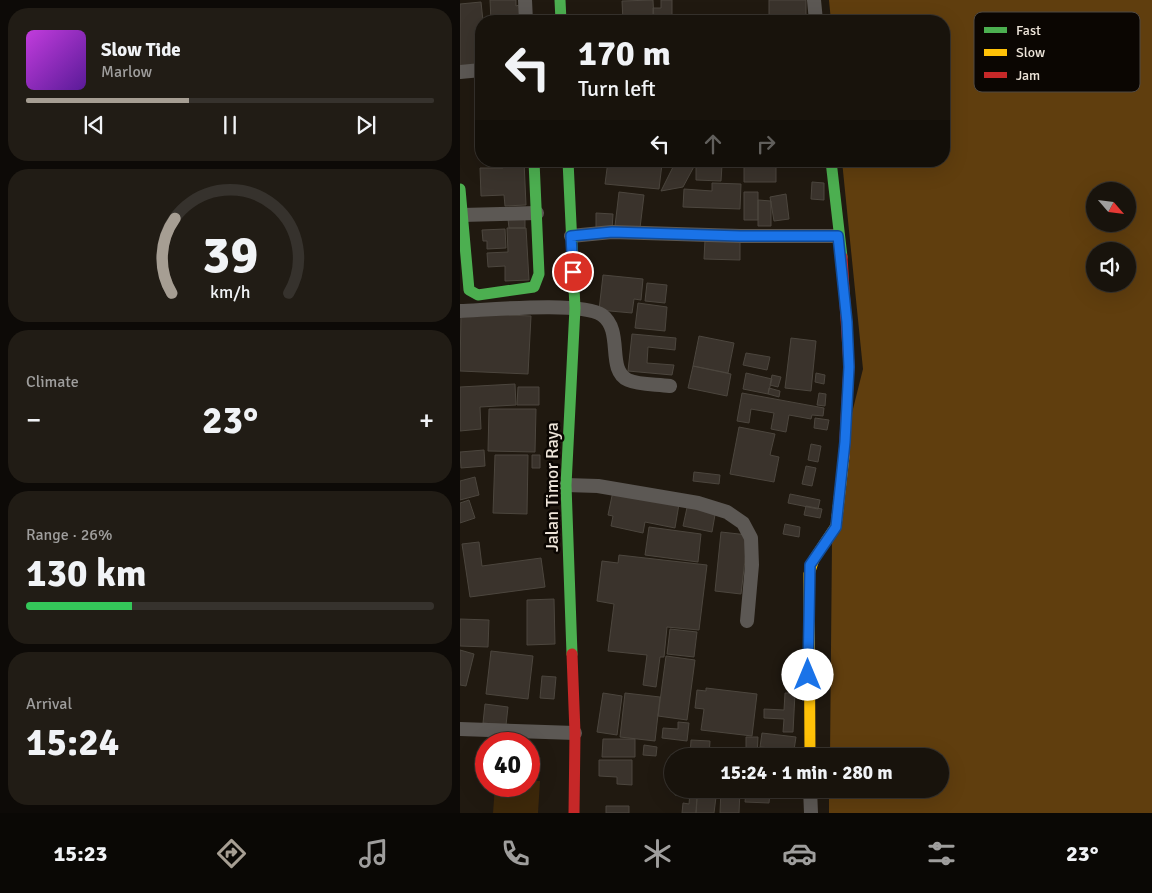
<!DOCTYPE html>
<meta charset="utf-8">
<style>
:root{--surface:#18130c;--page:#211c15;--text:#f1f3f6;--muted:#9f9e9d;--line:#36322d;--accent:#a69e93}
body{margin:0;font-family:Signika,sans-serif;background:var(--page);color:var(--text);height:100vh;display:flex;flex-direction:column;font-size:19px;white-space:nowrap}
*{box-sizing:border-box;margin:0}
p{font-size:16px;color:var(--muted)}
.icon{flex:none;width:28px;height:28px;fill:none;stroke:currentColor;stroke-width:2;stroke-linecap:round;stroke-linejoin:round}
.map{position:relative;flex:1;overflow:hidden}
.drawer{display:flex;flex-direction:column;gap:8px;padding:8px;background:#0d0a07;width:460px}
.drawer>*{flex:none}
.guide{position:absolute;left:15px;top:15px;width:475px;height:152px;border-radius:20px;box-shadow:0 5px 20px #0002,0 0 0 1px var(--line);background:#18130c;color:var(--text);overflow:hidden}
.needle{width:32px;rotate:118deg}
.controls{position:absolute;left:626px;top:182px;display:grid;gap:10px}
.controls a{display:grid;place-items:center;width:50px;height:50px;border-radius:50%;background:var(--surface);box-shadow:0 5px 20px #0002,0 0 0 1px var(--line);font-size:25px}
.speed{position:absolute;left:15px;top:732px;display:flex;gap:10px;font-size:25px;font-weight:700;text-align:center}
.speed>*{display:grid;place-content:center;width:65px;height:65px;border-radius:50%;background:var(--surface);box-shadow:0 5px 20px #0002,0 0 0 1px var(--line);line-height:1}
.speed .limit{border:8px solid #d22;background:#fff;color:#111}
.pin{position:absolute;display:grid;place-items:center;width:42px;height:42px;color:#fff;margin:-21px;border:2px solid #fff;border-radius:50%;box-shadow:0 1px 5px #0007}
.me{position:absolute;width:55px;margin:-28px;rotate:0deg;stroke-linejoin:round;filter:drop-shadow(0 0 4px #0008)}
.turn{display:flex;align-items:center;gap:18px;height:105px;padding:0 20px;font-size:22px}
.turn .icon{width:65px;height:65px;stroke-width:2.5}
.turn b{display:block;font-size:35px;line-height:42px}
.lanes{display:flex;align-items:center;height:48px;padding:0 20px;background:#0003;justify-content:center;gap:25px;direction:ltr}
.lanes .off{opacity:.35}
.big{font-size:38px;font-weight:700;line-height:1.1}
.drawer .widget{flex:1;display:flex;flex-direction:column;justify-content:center;gap:8px;min-width:0;padding:0 18px;border-radius:20px;background:var(--page)}
.drawer .dial{align-items:center;gap:0}
.dial svg{height:130px;overflow:visible;fill:none;stroke:var(--line);stroke-width:7;stroke-linecap:round;text-anchor:middle}
.dial text{fill:var(--text);stroke:none}
.song{display:flex;align-items:center;gap:15px}
.cover{width:60px;height:60px;border-radius:8px;background:linear-gradient(135deg,hsl(290 70% 55%),hsl(270 70% 35%))}
.played{height:5px;border-radius:2px;background:linear-gradient(90deg,var(--accent) 40%,var(--line) 40%)}
.keys{display:flex;justify-content:space-around;direction:ltr}
.heat{display:flex;justify-content:space-between;align-items:center;font-size:28px;direction:ltr}
.charge{height:8px;border-radius:4px;background:linear-gradient(90deg,#34c759 26%,var(--line) 0)}
.trip{position:absolute;left:204px;top:748px;width:285px;height:50px;border-radius:25px;background:var(--surface);box-shadow:0 5px 20px #0002,0 0 0 1px var(--line);font-weight:700;line-height:50px;text-align:center}
.tab-bar{display:flex;height:80px;justify-content:space-around;align-items:center;background:#0a0805;color:var(--muted)}
.tab-bar .icon{width:35px;height:35px}
.tab-bar .active{color:var(--accent)}
.tab-bar b{font-size:22px;color:var(--text)}
main{display:flex;flex:1;min-height:0}
.map>svg:first-child{display:block}
.green{fill:#3d280a}
.water{fill:#603e0e;fill-rule:evenodd}
.building{fill:#3a332c;stroke:#4c463e}
.lines{fill:none;stroke-linecap:round;stroke-linejoin:round}
.street{stroke:#5c5854;stroke-width:14}
.fast{stroke:#4caf50;stroke-width:11}
.slow{stroke:#ffc107;stroke-width:11}
.jam{stroke:#c62828;stroke-width:11}
.route-casing{stroke:#114b97;stroke-width:12}
.route{stroke:#1a73e8;stroke-width:9}
.labels{text-anchor:middle;stroke-width:5;stroke-linejoin:round;paint-order:stroke}
.street-label{font-size:18px;fill:#eee5da;stroke:#0b0602}
.key{fill:#0b0602;stroke:#4f4943;stroke-width:1}
.key-label{font-size:14px;fill:#eee5da}
</style>
<main>
<section class="drawer">
<div class="widget">
<div class="song"><i class="cover"></i><div><b>Slow Tide</b><p>Marlow</p></div></div>
<div class="played"></div>
<div class="keys"><svg class="icon" aria-label="previous" viewBox="0 0 24 24"><path d="M18 5L8 12l10 7zM5 5v14"/></svg><svg class="icon" aria-label="pause" viewBox="0 0 24 24"><path d="M8 5v14M16 5v14"/></svg><svg class="icon" aria-label="next" viewBox="0 0 24 24"><path d="M6 5l10 7-10 7zM19 5v14"/></svg></div>
</div>
<div class="widget dial"><svg viewBox="0 0 100 80">
<path d="M14 69A42 42 0 1 1 86 69"/>
<path d="M14 69A42 42 0 0 1 16 23" stroke="#a69e93"/>
<text x="50" y="56" font-size="32" font-weight="700">39</text>
<text x="50" y="72" font-size="11">km/h</text>
</svg></div>
<div class="widget"><p>Climate</p>
<div class="heat"><a>−</a><b class="big">23°</b><a>+</a></div>
</div>
<div class="widget"><p>Range · 26%</p><b class="big">130 km</b><div class="charge"></div></div>
<div class="widget"><p>Arrival</p><b class="big">15:24</b></div>
</section>
<div class="map">
<svg width="692" height="813" viewBox="0 0 692 813">
<rect width="100%" height="100%" fill="#201910"/>
<!-- green -->
<path class="green" d="M69 781H80L78 813H33L35 786H69Z"/>
<!-- water -->
<path class="water" d="M369 0H692V813H369V789H480V756H370L372 542 390 421 403 369 382 161H484V21H371ZM635 191H668V224H635ZM635 251H668V284H635Z"/>
<!-- building -->
<path class="building" d="M30 0H56V6L59 5 60 21H31Z
M193 0 194 21H163L162 1Z
M201 0H212V17L193 15V8H201Z
M309 0H346V21H309Z
M21 2 23 21 21 67 0 69V4Z
M218 17V21H202V18Z
M43 161H64L66 205 45 206 44 195 21 196 20 168H43Z
M148 161 202 164 199 189 145 184Z
M237 161 223 187 201 191 216 161Z
M284 161H316V182H284Z
M236 164 262 165 261 181 236 180Z
M352 182 364 183V200L351 199Z
M252 183 281 184 280 209 223 207 224 189 252 191Z
M159 192 184 195 180 228 155 226Z
M284 192H298V220H284Z
M326 194 329 219 314 221 310 197Z
M298 200 311 201V226H298Z
M136 213 153 214 152 230 136 229Z
M65 218V228H49L48 219Z
M47 228H66L69 280 45 281V266L28 267 27 253 48 252Z
M45 229 46 248 27 249V241H23L22 230Z
M245 240 280 241V260L244 259Z
M143 275 183 279 181 300 174 299 172 313 139 310Z
M187 283 207 285 205 303 185 301Z
M178 303 207 307 205 331 175 328Z
M1 313 71 316 68 374 0 371Z
M172 334 216 338 215 350 188 347 187 363 214 365 212 375 168 371Z
M239 336 274 343 268 373 233 366Z
M331 338 356 341 351 391 325 388Z
M286 353 310 357 307 370 283 365Z
M233 366 271 374 267 396 228 388Z
M286 373 312 379 308 394 283 389Z
M356 373 365 375 364 384 355 382Z
M312 375 321 377 318 387 310 385Z
M55 384 56 405 20 407 21 429 0 431V387Z
M58 387H79V405H57Z
M309 388 320 391 319 397 308 394Z
M282 393 364 408 363 416 352 415 351 419 329 415 326 432 311 429 314 413 291 409 289 423 277 421Z
M359 393 366 394 365 406 357 405Z
M29 409H76L75 452 28 451Z
M355 418 369 420 367 430 354 428Z
M279 427 315 434 310 455 319 457 314 482 270 474Z
M351 444 361 446 358 462 348 460Z
M24 450 25 466 1 468 0 452Z
M35 455H68L67 514 33 513Z
M72 455H80V468H72Z
M346 466 356 468 352 486 342 484Z
M234 472 260 475 259 484 233 481Z
M15 477 19 495 0 500V481Z
M153 491 219 504 215 528 185 522 183 533 151 526 153 516 148 515Z
M330 494 360 500 358 509 328 503Z
M9 500 15 518 0 523V503Z
M228 503 256 509 252 532 223 526Z
M346 506 362 509 360 518 344 515Z
M325 524 340 527 339 537 323 534Z
M189 527 241 534 238 562 185 555Z
M261 532 288 535 281 594 255 591Z
M19 542 22 566 81 558 85 587 10 597 2 544Z
M159 555 247 565 239 630 207 627 204 657H200L196 687 183 685 187 655 148 651 154 604 137 601 142 561 158 563Z
M94 599 95 644 67 645V600Z
M0 619 29 620 28 647 0 646Z
M210 629 237 632 234 657 207 654Z
M0 650 14 654 6 686 0 685Z
M31 651 73 656 68 699 26 694Z
M206 656 235 660 227 720 198 716Z
M82 676 96 677 94 699 80 698Z
M246 688 297 694 292 736 241 730 244 709 235 708 237 690 246 691Z
M143 693 162 696 157 735 137 732Z
M165 693 200 697 195 741 160 737Z
M325 693H335L333 732H323L324 719 304 718V709L324 710Z
M25 704 48 707 46 725 23 723Z
M218 722 229 723 227 741 202 738 203 728 218 729Z
M302 733 336 737 334 750 300 747Z
M286 737H298L297 756H286Z
M143 739H175V757H142Z
M231 740 250 741 249 756H230Z
M184 745 197 747 196 756 183 755Z
M139 760H172V785L157 784V777L139 776Z
M215 789H228V796L215 795Z
M238 789H257L254 813H236Z
M261 789 280 790 279 813H260Z
M329 789H341V794H330Z
M286 791 310 793 309 803 285 802Z
M230 793H237L236 813H222L223 803 229 804Z
M146 806H169V813H146Z"/>
<g class="lines">
<!-- street -->
<path class="street" d="M65 0 66 21
M354 0 356 21
M0 72 21 70
M2 215 77 213
M111 236 152 232 281 236H378
M0 311C28 310 122 301 142 315 164 331 146 370 168 380 179 385 197 384 210 386
M106 485 138 486 238 503 267 512 283 523 291 538 292 565 287 621
M0 729 115 733
M350 789 351 813"/>
<!-- fast -->
<path class="fast" d="M100 0 101 21
M108 161 115 308 106 485 112 654
M371 161 382 257
M0 189 9 290 18 295 74 287 79 274 74 161"/>
<!-- slow -->
<path class="slow" d="M350 756 349 574 354 559 376 526 384 456"/>
<!-- jam -->
<path class="jam" d="M382 257 389 366 384 456
M112 654 115 733 114 813"/>
</g>
<g class="lines">
<defs>
<path id="route" d="M113 272 111 236 152 232 280 236H378L387 322 389 367 385 442 376 527 350 565 348 675"/>
</defs>
<!-- route casing -->
<use href="#route" class="route-casing"/>
<!-- route -->
<use href="#route" class="route"/>
</g>
<g class="labels">
<!-- street labels -->
<g class="street-label">
<text transform="translate(92 487) rotate(-90)" y="6">Jalan Timor Raya</text>
</g>
</g>
<!-- legend -->
<rect x="514" y="12" width="166" height="80" rx="8" class="key"/>
<rect x="524" y="27" width="23" height="6" fill="#4caf50"/>
<rect x="524" y="49" width="23" height="7" fill="#ffc107"/>
<rect x="524" y="72" width="23" height="6" fill="#c62828"/>
<g class="key-label">
<text x="556" y="35">Fast</text>
<text x="556" y="57">Slow</text>
<text x="556" y="80">Jam</text>
</g>
</svg>
<div class="controls">
<a><svg class="needle" viewBox="-14 -14 28 28"><path d="M0-13l5 13h-10z" fill="#e53935"/><path d="M0 13l5-13h-10z" fill="#9f9e9d"/></svg></a>
<a><svg class="icon" aria-label="sound" viewBox="0 0 24 24"><path d="M4 9h4l5-4v14l-5-4H4zM17 9q2 3 0 6"/></svg></a>
</div>
<div class="speed"><div class="limit">40</div></div>
<div class="pin" style="left:113px;top:272px;background:#d93025"><svg class="icon" aria-label="arrive" viewBox="0 0 24 24"><path d="M6 21V4h12l-3 4 3 4H6"/></svg></div>
<svg class="me" style="left:348px;top:675px" viewBox="-20 -20 40 40"><circle r="19" fill="#fff"/><path d="M0-13L10 11 0 6-10 11z" fill="#1a73e8"/></svg>
<div class="trip">15:24 · 1 min · 280 m</div>
<div class="guide">
<div class="turn"><svg class="icon" aria-label="left" viewBox="0 0 24 24"><path d="M17 20v-9H6M10 6l-5 5 5 5"/></svg><div><b>170 m</b>Turn left</div></div>
<div class="lanes"><svg class="icon" aria-label="left" viewBox="0 0 24 24"><path d="M17 20v-9H6M10 6l-5 5 5 5"/></svg><svg class="icon off" aria-label="ahead" viewBox="0 0 24 24"><path d="M12 20V5M6 11l6-6 6 6"/></svg><svg class="icon off" aria-label="right" viewBox="0 0 24 24"><path d="M7 20v-9h11M14 6l5 5-5 5"/></svg></div>
</div>
</div>
</main>
<nav class="tab-bar">
<b>15:23</b>
<svg class="icon active" aria-label="directions" viewBox="0 0 24 24"><path d="M12 3l9 9-9 9-9-9zM9 14v-3h6M13 9l2 2-2 2"/></svg>
<svg class="icon" aria-label="music" viewBox="0 0 24 24"><path d="M9 18V5l10-2v13"/><circle cx="6" cy="18" r="3"/><circle cx="16" cy="16" r="3"/></svg>
<svg class="icon" aria-label="phone" viewBox="0 0 24 24"><path d="M5 4h4l2 5-3 2q2 4 5 5l2-3 5 2v4C11 20 4 13 5 4z"/></svg>
<svg class="icon" aria-label="climate" viewBox="0 0 24 24"><path d="M12 3v18M4 7l16 10M4 17L20 7"/></svg>
<svg class="icon" aria-label="car" viewBox="0 0 24 24"><path d="M5 17H2v-5l4-1 3-4h7l3 4 3 1v5h-3M9 17h6M6 11h13"/><circle cx="7" cy="17" r="2"/><circle cx="17" cy="17" r="2"/></svg>
<svg class="icon" aria-label="filters" viewBox="0 0 24 24"><path d="M4 7h16M4 17h16"/><circle cx="9" cy="7" r="2"/><circle cx="15" cy="17" r="2"/></svg>
<b>23°</b>
</nav>
